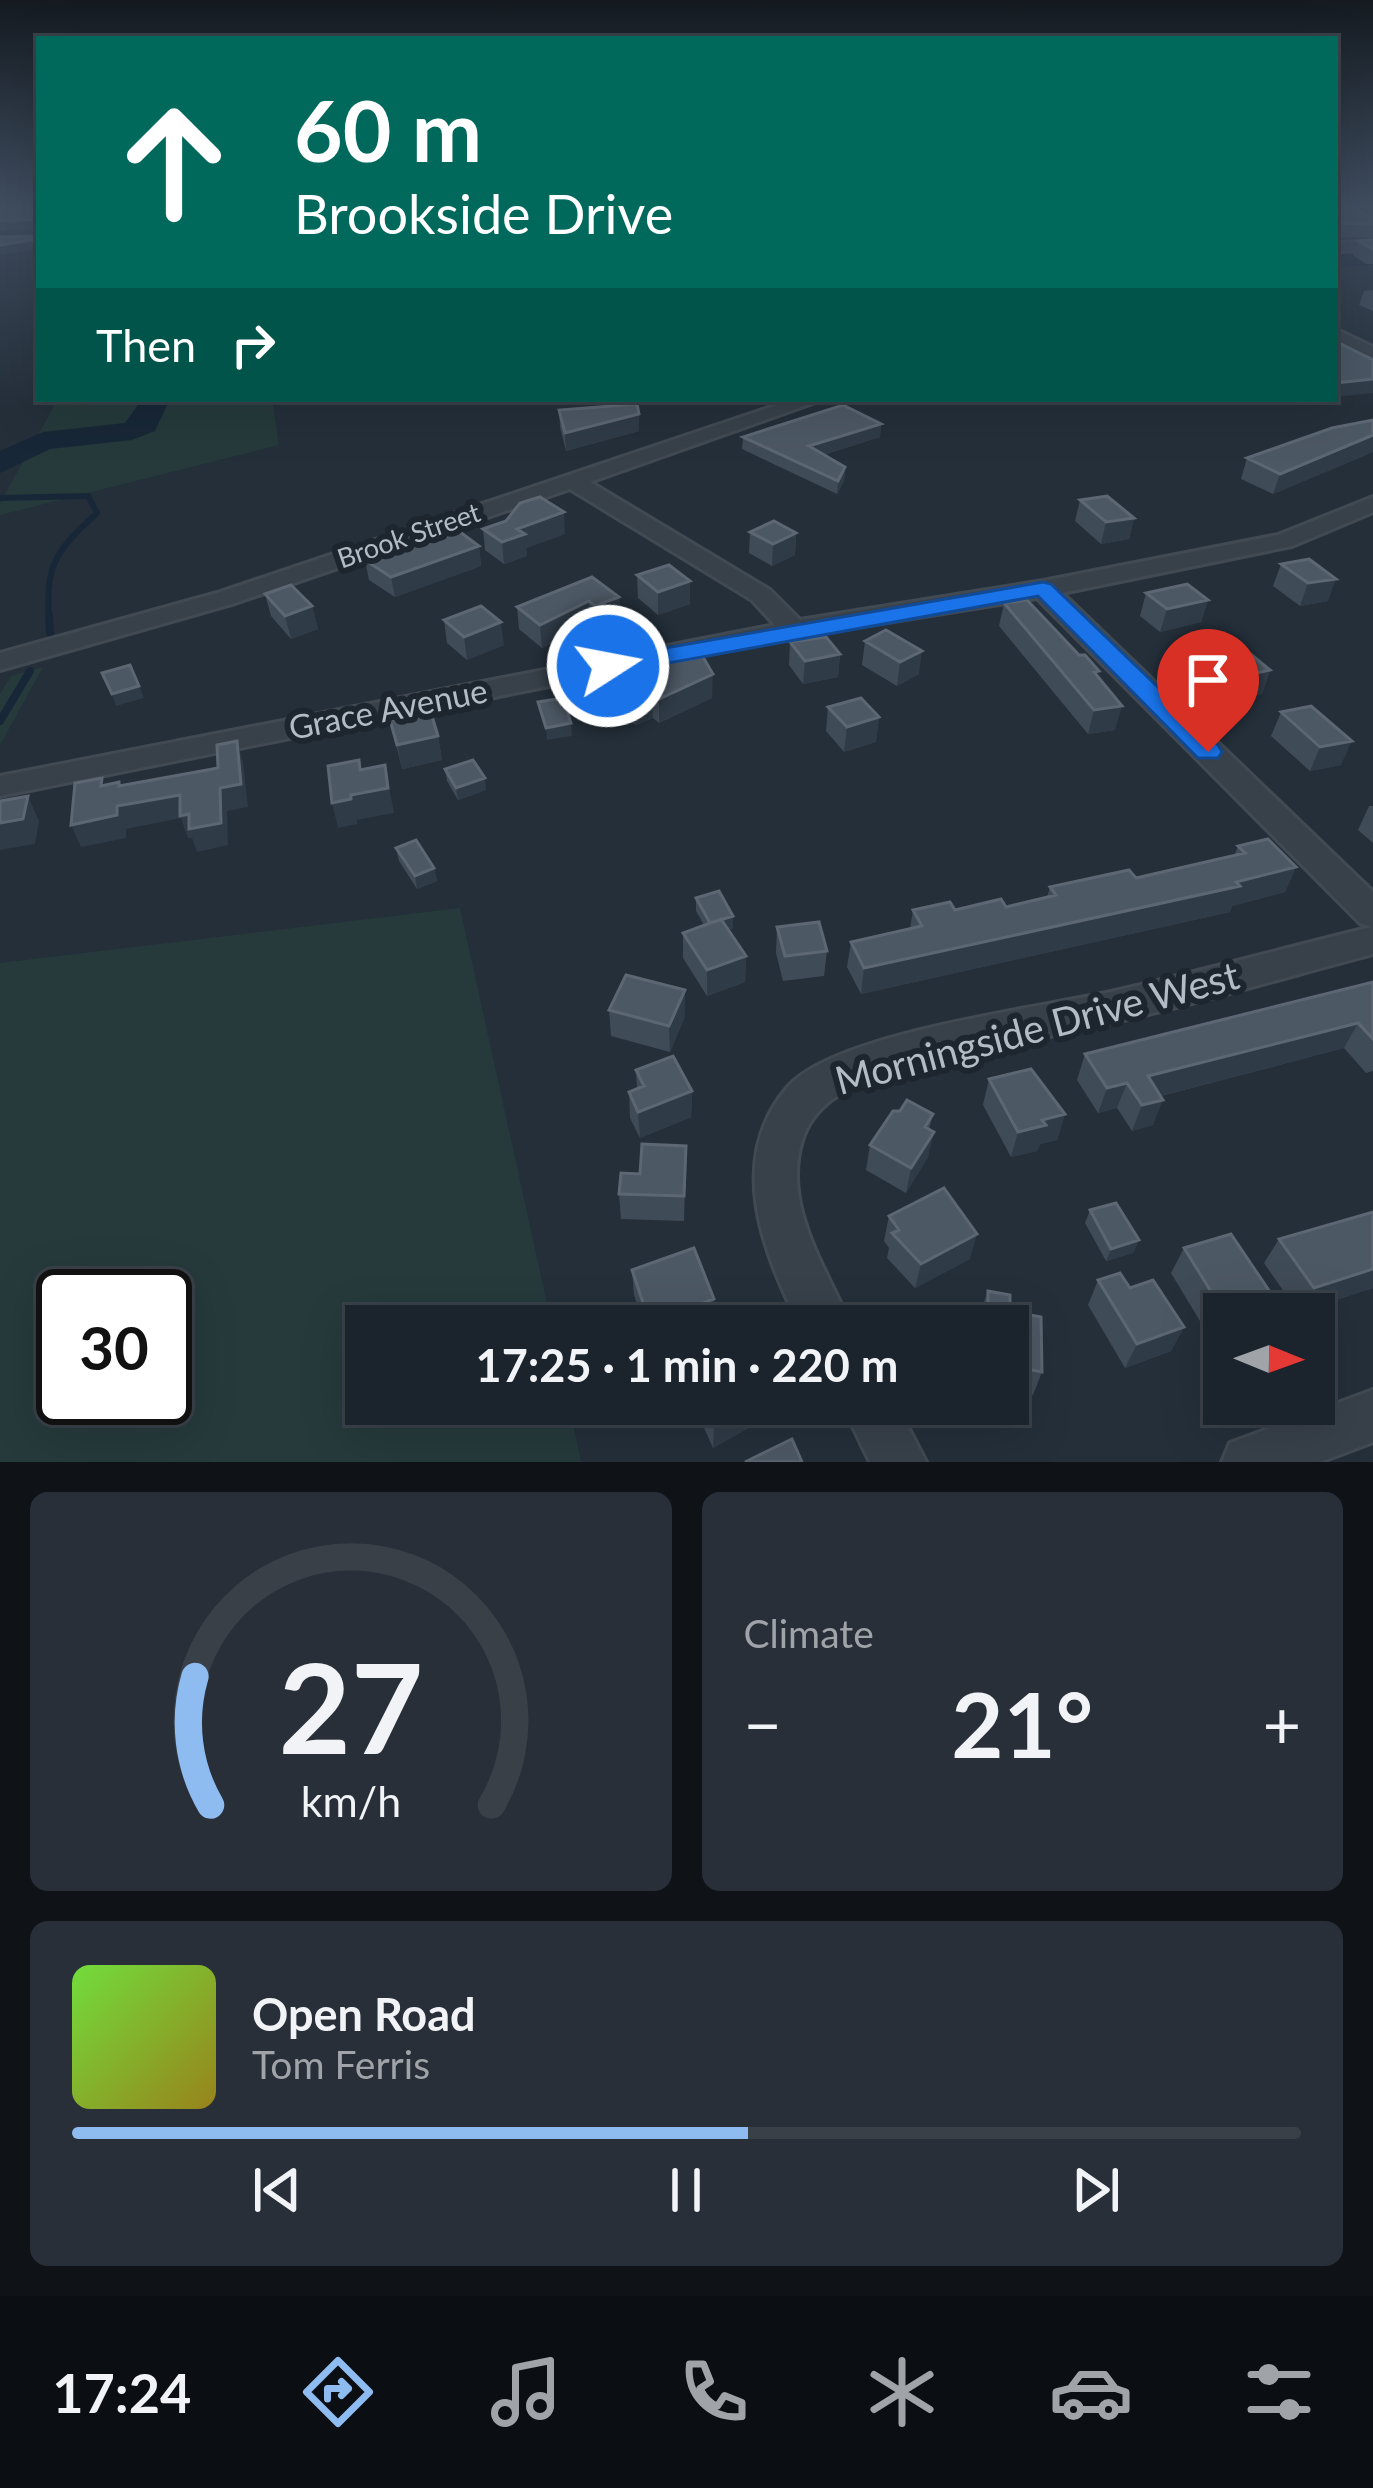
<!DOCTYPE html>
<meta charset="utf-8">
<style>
:root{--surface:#1b232c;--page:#282f38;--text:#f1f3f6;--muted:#a0a4a9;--line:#394048;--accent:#8ebbf0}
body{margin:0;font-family:Lato,sans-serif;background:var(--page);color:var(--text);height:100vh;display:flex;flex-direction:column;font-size:45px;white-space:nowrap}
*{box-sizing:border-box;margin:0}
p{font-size:39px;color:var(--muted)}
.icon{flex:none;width:66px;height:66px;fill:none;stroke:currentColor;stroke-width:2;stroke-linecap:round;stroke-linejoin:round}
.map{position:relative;height:1462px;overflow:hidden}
.side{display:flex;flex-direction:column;gap:30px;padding:30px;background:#0f1318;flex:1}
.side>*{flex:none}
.guide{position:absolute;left:36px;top:36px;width:1302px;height:366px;border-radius:0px;box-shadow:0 12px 48px #0002,0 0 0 3px var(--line);background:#00695c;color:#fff;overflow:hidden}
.needle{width:78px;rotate:91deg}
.fabs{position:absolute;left:1203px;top:1293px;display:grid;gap:24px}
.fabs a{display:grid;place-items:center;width:132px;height:132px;border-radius:0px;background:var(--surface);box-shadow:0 12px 48px #0002,0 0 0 3px var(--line);font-size:60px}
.speed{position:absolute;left:36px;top:1269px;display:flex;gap:24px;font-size:60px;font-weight:700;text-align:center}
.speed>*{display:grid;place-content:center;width:156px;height:156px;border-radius:50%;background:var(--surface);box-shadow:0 12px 48px #0002,0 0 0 3px var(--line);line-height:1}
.speed .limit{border:6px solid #111;border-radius:18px;background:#fff;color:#111}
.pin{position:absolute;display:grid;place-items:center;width:102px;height:102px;color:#fff;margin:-123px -51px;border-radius:50% 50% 50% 0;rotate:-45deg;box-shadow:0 0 12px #0007}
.pin .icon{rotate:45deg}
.me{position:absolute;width:132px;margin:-66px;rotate:79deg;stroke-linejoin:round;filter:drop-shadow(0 0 9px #0008)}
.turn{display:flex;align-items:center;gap:42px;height:252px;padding:0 60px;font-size:54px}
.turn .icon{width:156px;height:156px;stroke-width:2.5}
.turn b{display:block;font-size:84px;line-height:102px}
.then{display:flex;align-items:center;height:114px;padding:0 60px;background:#0003;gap:24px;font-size:45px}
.big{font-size:90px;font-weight:700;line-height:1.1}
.side .card{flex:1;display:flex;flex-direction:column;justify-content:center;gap:18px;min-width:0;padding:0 42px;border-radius:18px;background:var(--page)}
.side .dial{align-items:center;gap:0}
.dial svg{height:312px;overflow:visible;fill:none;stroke:var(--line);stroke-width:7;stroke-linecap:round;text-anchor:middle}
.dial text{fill:var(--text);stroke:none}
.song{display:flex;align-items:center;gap:36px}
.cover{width:144px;height:144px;border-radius:18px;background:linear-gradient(135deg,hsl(100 70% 55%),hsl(50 70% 35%))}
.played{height:12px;border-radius:6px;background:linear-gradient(90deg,var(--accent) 55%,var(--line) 55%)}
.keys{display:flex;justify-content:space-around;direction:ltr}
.heat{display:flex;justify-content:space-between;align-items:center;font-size:66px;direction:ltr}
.side .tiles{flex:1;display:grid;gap:30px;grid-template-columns:1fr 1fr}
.card:last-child{grid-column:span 2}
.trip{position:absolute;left:345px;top:1305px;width:684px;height:120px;border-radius:0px;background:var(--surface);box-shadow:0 12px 48px #0002,0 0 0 3px var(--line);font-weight:700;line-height:120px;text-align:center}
.tabs{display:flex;height:192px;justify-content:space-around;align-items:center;background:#0b0e12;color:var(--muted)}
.tabs .icon{width:84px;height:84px}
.tabs .active{color:var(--accent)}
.tabs b{font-size:54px;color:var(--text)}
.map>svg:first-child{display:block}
.green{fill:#263a3b;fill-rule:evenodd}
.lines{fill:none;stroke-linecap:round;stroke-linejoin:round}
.stream-far1{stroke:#182737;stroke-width:6}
.stream{stroke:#182737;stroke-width:8}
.river{fill:#182737;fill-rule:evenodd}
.minor-casing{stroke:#414a53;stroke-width:6}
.minor{fill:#38414a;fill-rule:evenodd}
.wall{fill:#404b58}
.shaded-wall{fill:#2f3b47}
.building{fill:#4c5864;stroke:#5c6773;stroke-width:3}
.route{fill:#1a73e8;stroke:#114b97;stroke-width:3}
.labels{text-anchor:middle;stroke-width:12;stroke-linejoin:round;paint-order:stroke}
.far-street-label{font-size:27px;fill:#b3bcc6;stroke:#1d262f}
.street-label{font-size:33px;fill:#b3bcc6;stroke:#1d262f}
.near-street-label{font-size:39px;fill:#b3bcc6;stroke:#1d262f}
</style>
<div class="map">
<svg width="1373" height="1462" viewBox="0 0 1373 1462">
<rect width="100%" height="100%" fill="#242f3a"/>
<!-- green -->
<path class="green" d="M58 399H272L279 445 0 515V503Z
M43 667 0 745V694L11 676Z
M460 908 552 1326H366V1404H569L581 1462H0V963ZM165 1296V1398H63V1296Z"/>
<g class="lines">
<!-- stream-far1 -->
<path class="stream-far1" d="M0 498 88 496 97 513C58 549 45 563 49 618"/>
<!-- stream -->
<path class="stream" d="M49 615 50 633
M0 721 30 671"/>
<!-- river -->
<path class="river" d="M1373 251V265L1335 267V253Z
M142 399H170L155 431 132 440 50 449 0 473V451L43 432 125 423Z"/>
<defs>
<path id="minor" d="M1373 242V250L1335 251V243Z
M1335 329 1373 347V359L1335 341Z
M795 399H824L590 482 770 590 800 620 1043 581 1278 535 1373 497V512L1292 546 1062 593 1373 892V954C1275 980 1178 1009 1079 1030 1006 1046 904 1056 840 1094 824 1104 811 1117 804 1135 779 1202 826 1267 851 1326H800C763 1252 726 1160 787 1088 833 1033 1041 1008 1115 991 1201 971 1286 948 1371 927L1360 923 1037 598 794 637 0 796V776L775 625 752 600 570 489 235 603 0 670V653L217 593Z
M1373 1390V1442L1320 1462H1222L1230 1443Z
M842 1404H896L926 1462H870Z"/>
</defs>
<!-- minor casing -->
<use href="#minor" class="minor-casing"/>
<!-- minor -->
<use href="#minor" class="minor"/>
</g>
<!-- wall -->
<path class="wall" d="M1335 203H1373V238L1335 237Z
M1373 240V264H1366L1353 255 1358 241Z
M1373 290V311L1359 305 1364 291Z
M559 410 639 414V431L566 451 560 427Z
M1373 420V452L1273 494 1241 479 1247 458Z
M881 424 880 437 823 455 845 467 844 481 837 494 742 449 743 437Z
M1080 500 1134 518 1129 539 1101 544 1075 521Z
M483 529 565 534 526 548 527 556 504 564 485 550Z
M750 532 796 533 795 555 772 566 749 553Z
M479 546 481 566 395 597 369 580 365 560Z
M1309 559 1328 601 1300 606 1273 586 1281 564Z
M637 575 690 581V604L658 615 638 598Z
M1146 593 1208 600 1201 622 1160 632 1140 616Z
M265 594 312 606 318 629 291 639 271 616Z
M619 597 620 619 596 629 590 624 542 648 519 629 517 607Z
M1004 603 1097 676 1115 730 1088 734 999 626Z
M444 620 504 645 467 660 447 643Z
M865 641 919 674 897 686 862 665Z
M790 642 840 654 838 677 803 684 789 665Z
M1210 647 1270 670 1262 694 1235 700 1202 670Z
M614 684 712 698 659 723 653 718 636 725 615 708Z
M828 707 879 717 876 742 844 752 826 731Z
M1281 712 1341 765 1310 771 1271 736Z
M423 718 438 736 442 760 402 769 390 720Z
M445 769 486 790 458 800 447 781Z
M1369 806H1373V843L1358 830Z
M1238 846 1296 867 1285 892 1232 906 1230 912 861 994 847 967 851 942 910 929 913 910 1006 907 1047 897 1050 887 1136 878 1234 856Z
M396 848 434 868 437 881 417 889 399 861Z
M696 898 733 916V928L728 930 746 956 745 982 707 996 683 958V933L704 925 696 911Z
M777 927 827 951 824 976 783 981 776 953Z
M1373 982V1071L1366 1073 1344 1048 1161 1096 1153 1125 1132 1131 1117 1108 1098 1113 1077 1080 1085 1054Z
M685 990V1016L670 1052 611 1036 609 1010Z
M636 1070 692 1091 691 1117 640 1138 630 1118 629 1092 637 1089Z
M989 1079 1065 1114 1057 1140 1040 1144 1037 1151 1011 1157 983 1105Z
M933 1114 929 1129 928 1157 906 1193 866 1170 870 1145Z
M686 1146 684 1221 621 1219 619 1194 640 1174Z
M1090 1210 1139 1240 1133 1253 1106 1261 1085 1223Z
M1373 1212V1288L1298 1312 1264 1263 1279 1239Z
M889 1216 970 1259 915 1288 887 1258 889 1248 884 1241Z
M1184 1248 1276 1301 1268 1314H1224V1337L1212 1341 1171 1273Z
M632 1270 714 1323 707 1326H644L634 1295Z
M1098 1280 1130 1288 1184 1327 1171 1351 1125 1368 1088 1305Z
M988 1291 1010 1311 1042 1372 1033 1395 1008 1390V1326H975Z
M701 1404H770L768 1417 713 1448 701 1421Z"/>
<!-- shaded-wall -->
<path class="shaded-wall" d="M36 219 39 229 0 231V221Z
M39 239V249L0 255V245Z
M1373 379V393L1335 397V383Z
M639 414V431L566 451 565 433Z
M881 424 880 437 809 459V446Z
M1373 435V452L1273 494 1280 474Z
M845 467 844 481 837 494 838 481Z
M564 512 565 534 526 548 527 556 504 564 502 542 517 529Z
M1134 518 1129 539 1101 544 1106 522Z
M796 533 795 555 772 566 773 544Z
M479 546 481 566 395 597 391 577Z
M1336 579 1328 601 1300 606 1308 583Z
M690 581V604L658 615V592Z
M619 597 620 619 596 629 595 606Z
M1208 600 1201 622 1160 632 1167 609Z
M589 601 590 624 542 648 540 625Z
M312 606 318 629 291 639 285 616Z
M501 622 504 645 467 660 464 637Z
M922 651 919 674 897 686 900 662Z
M840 654 838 677 803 684 805 661Z
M1270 670 1262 694 1235 700 1243 676Z
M713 674 712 698 659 723V699Z
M139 686 144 698 116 706 112 694Z
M652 694 653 718 636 725 635 701Z
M1122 706 1115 730 1088 734 1094 710Z
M879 717 876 742 844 752 847 727Z
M571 723 572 736 547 740 546 728Z
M438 736 442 760 402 769 397 745Z
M237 741 243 763 248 807 227 811 228 845 197 852 192 838H188L181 818 126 829V838L81 847 71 825 119 786V782L127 804 220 788Z
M1352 741 1341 765 1310 771 1320 747Z
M385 765 394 813 357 820V824L338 828 332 803 351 795 365 792Z
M485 778 486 790 458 800 456 788Z
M28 796 39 821 35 844 0 850V823Z
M1296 867 1285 892 1232 906 1230 912 861 994 864 968Z
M434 868 437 881 417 889 415 876Z
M733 916V928L710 935V923Z
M746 956 745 982 707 996V970Z
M685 990V1016L670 1052 669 1026Z
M1358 1023 1344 1048 1137 1102 1148 1076Z
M1127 1083 1117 1108 1098 1113 1107 1088Z
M692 1091 691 1117 640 1138 638 1112Z
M1163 1100 1153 1125 1132 1131 1142 1105Z
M1065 1114 1057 1140 1040 1144 1037 1151 1011 1157 1018 1132 1042 1120Z
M934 1132 928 1157 906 1193 911 1168Z
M977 1234 970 1259 915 1288 921 1264Z
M1139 1240 1133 1253 1106 1261 1111 1249Z
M1373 1269V1288L1298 1312 1314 1288Z
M714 1299V1323L707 1326H650V1323Z
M1276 1301 1268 1314H1234Z
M1224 1320V1337L1212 1341Z
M1184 1327 1171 1351 1125 1368 1137 1344Z
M752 1404H770L768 1417 713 1448 714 1425Z"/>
<!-- building -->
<path class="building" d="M0 203H39V228L36 219 0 221Z
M1335 203H1340L1373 218V224L1335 223Z
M39 233V239L0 245V237L36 236Z
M1373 240V249L1358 241Z
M1335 341 1373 360V379L1335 383Z
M637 404 639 414 565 433 559 410Z
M843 405 881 424 809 446 845 467 838 481 743 437Z
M1373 420V435L1280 474 1247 458 1332 428Z
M1107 496 1134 518 1106 522 1080 500Z
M540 497 564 512 517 529 525 534 502 542 483 529 506 521 520 503Z
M774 521 796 533 773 544 750 532Z
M460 532 479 546 391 577 365 560Z
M1309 559 1336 579 1308 583 1281 564Z
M669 565 690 581 658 592 637 575Z
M592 577 619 597 595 606 589 601 540 625 517 607Z
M1187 584 1208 600 1167 609 1146 593Z
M291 585 312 606 285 616 265 594Z
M1027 600 1079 655H1085L1099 671 1094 672 1122 706 1094 710 1004 603Z
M481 606 501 622 464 637 444 620Z
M886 630 922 651 900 662 865 641Z
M826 637 840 654 805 661 790 642Z
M1236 642 1270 670 1243 676 1210 647Z
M703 657 713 674 659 699 652 694 635 701 614 684 661 664Z
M130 665 139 686 112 694 102 673Z
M563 698 571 723 546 728 538 702Z
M861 698 879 717 847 727 828 707Z
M1311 706 1352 741 1320 747 1281 712Z
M422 713 423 718 432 716 438 736 397 745 390 720Z
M237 741 241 784 220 788 221 823 189 829V814L180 816V795L117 806V815L71 825 75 783 102 778 101 786 119 782V786L218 768 217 745Z
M359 760 360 770 385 765 388 788 351 795V799L332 803 328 766Z
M473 760 485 778 456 788 445 769Z
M28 796 23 819 0 823V801Z
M1268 839 1296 867 1236 882 1240 886 864 968 851 942 922 926 913 910 950 902 955 910 1001 899 1006 907 1056 895 1050 887 1129 870 1136 878 1245 853 1238 846Z
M416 840 434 868 415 876 396 848Z
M719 891 733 916 710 923 696 898Z
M721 919 746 956 707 970 683 933Z
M819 922 827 951 785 956 777 927Z
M626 975 685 990 669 1026 609 1010Z
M1373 982V1039L1358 1023 1148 1076 1163 1100 1142 1105 1127 1083 1107 1088 1085 1054Z
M673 1056 692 1091 638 1112 629 1092 644 1086 636 1070Z
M1031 1069 1065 1114 1042 1120 1046 1125 1018 1132 989 1079Z
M907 1100 933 1114 925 1127 934 1132 911 1168 870 1145 893 1111H900Z
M642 1144 686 1146 684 1196 619 1194 621 1173 640 1174Z
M944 1188 977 1234 921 1264 892 1233 899 1230 889 1216Z
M1116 1203 1139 1240 1111 1249 1090 1210Z
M1373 1212V1269L1314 1288 1279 1239Z
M1231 1234 1276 1301 1234 1314H1225L1184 1248Z
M694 1248 714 1299 650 1323 632 1270Z
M1120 1273 1130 1288 1153 1280 1184 1327 1137 1344 1098 1280Z
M988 1291 1010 1295V1311L1041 1317 1042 1372 1008 1365V1326H982V1305L988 1306Z
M704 1404H752L714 1425Z
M792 1439 802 1462H745Z"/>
<!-- sky -->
<linearGradient id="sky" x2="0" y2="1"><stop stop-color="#141a20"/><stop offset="0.5" stop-color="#3f4d60"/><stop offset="1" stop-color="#3f4d60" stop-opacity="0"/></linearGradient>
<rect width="1373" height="408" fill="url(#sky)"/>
<!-- route -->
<path class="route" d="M1043 582 1051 584 1218 745 1222 752 1218 758H1198L1038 596 608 674 595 666 608 658Z"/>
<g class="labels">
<!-- far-street labels -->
<g class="far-street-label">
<text transform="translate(409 536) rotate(-19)" y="9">Brook Street</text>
</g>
<!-- street labels -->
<g class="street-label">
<text transform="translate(388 709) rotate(-11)" y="12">Grace Avenue</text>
</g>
<!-- near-street labels -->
<g class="near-street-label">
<text transform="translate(1037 1028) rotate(-15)" y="14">Morningside Drive West</text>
</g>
</g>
</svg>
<div class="fabs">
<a><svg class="needle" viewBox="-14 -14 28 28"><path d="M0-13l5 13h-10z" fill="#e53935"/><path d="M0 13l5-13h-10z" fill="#a0a4a9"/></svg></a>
</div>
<div class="speed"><div class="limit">30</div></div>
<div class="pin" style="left:1208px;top:752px;background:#d93025"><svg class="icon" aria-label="arrive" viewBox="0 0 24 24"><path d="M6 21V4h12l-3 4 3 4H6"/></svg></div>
<svg class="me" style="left:608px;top:666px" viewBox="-20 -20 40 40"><circle r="17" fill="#1a73e8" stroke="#fff" stroke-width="3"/><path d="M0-11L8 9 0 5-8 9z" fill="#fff"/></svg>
<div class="trip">17:25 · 1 min · 220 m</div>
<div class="guide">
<div class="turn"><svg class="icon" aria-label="ahead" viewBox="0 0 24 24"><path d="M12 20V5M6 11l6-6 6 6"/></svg><div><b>60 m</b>Brookside Drive</div></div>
<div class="then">Then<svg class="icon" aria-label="right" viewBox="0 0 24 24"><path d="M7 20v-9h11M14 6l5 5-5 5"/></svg></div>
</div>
</div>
<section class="side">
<div class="tiles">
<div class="card dial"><svg viewBox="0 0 100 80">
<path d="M14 69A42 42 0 1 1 86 69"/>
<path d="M14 69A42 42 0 0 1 10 36" stroke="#8ebbf0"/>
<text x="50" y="56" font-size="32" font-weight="700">27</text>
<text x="50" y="72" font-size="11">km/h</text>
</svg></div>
<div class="card"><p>Climate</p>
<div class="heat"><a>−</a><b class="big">21°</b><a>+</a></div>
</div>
<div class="card">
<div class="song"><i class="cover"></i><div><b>Open Road</b><p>Tom Ferris</p></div></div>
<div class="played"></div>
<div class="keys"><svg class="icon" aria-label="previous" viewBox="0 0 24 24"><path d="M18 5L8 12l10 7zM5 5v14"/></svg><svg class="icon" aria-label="pause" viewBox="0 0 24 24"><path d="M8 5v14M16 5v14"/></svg><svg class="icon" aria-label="next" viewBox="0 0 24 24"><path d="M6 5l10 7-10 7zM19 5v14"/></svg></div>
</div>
</div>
</section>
<nav class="tabs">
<b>17:24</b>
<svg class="icon active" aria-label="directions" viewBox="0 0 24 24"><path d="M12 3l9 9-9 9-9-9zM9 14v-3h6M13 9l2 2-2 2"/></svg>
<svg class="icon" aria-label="music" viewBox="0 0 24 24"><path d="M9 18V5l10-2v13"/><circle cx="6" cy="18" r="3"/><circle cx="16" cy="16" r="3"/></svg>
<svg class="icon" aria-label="phone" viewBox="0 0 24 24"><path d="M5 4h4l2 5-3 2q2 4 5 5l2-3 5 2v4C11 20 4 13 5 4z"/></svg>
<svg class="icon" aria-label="climate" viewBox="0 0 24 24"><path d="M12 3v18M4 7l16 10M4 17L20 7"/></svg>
<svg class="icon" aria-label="car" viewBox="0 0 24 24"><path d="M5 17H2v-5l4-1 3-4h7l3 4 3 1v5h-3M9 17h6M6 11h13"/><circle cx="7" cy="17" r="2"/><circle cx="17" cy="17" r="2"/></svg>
<svg class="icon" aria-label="filters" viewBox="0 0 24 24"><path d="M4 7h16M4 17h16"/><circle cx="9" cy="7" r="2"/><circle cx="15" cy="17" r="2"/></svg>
</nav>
